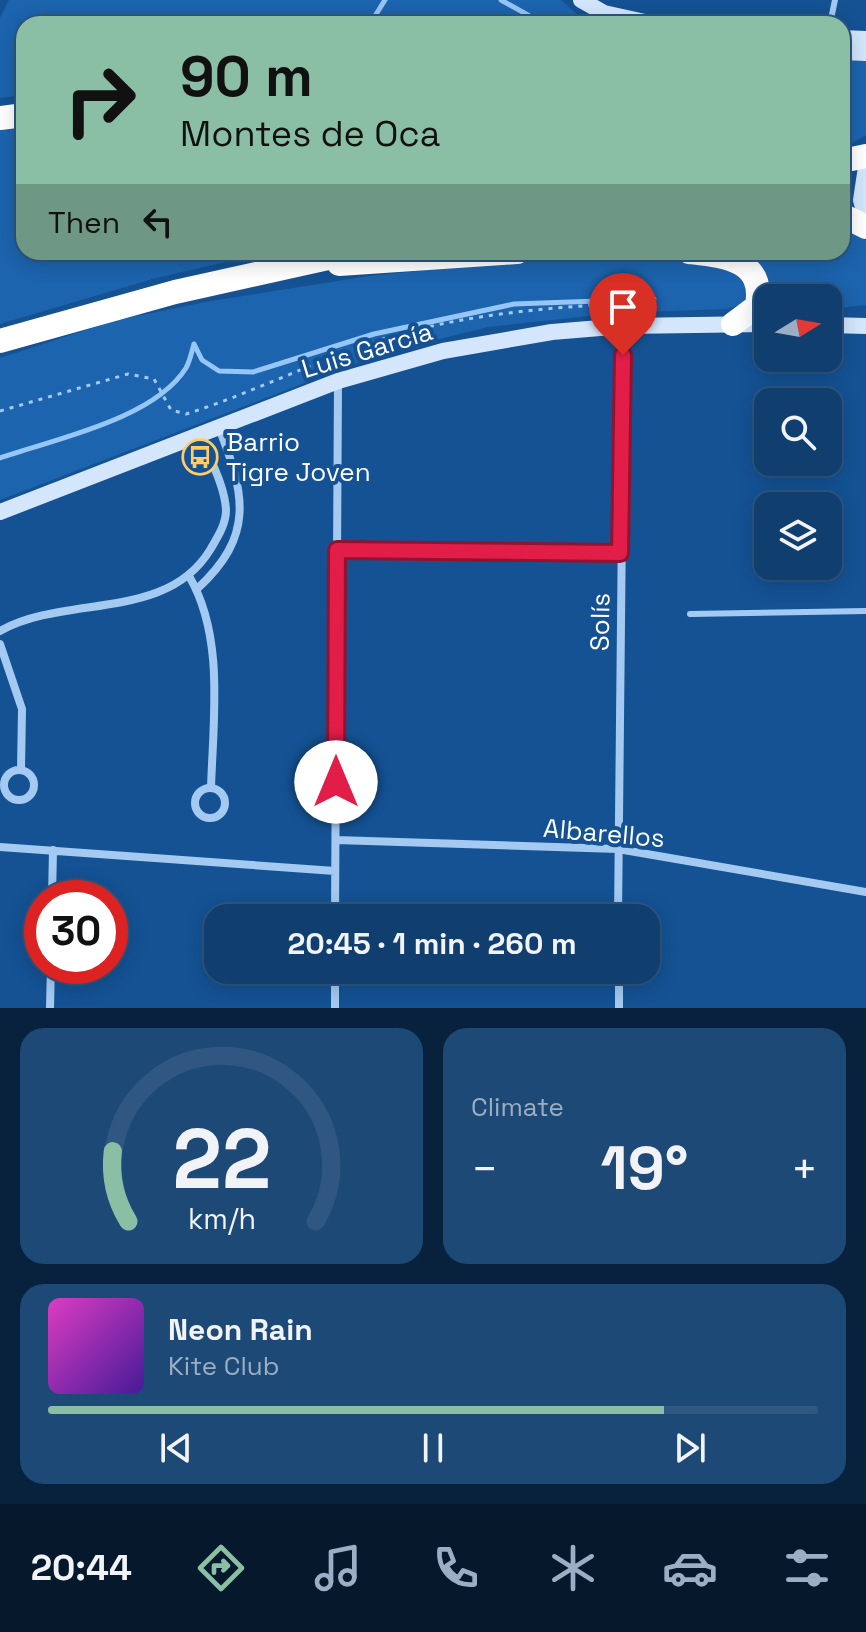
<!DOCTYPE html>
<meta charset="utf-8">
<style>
:root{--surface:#0f3e6f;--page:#1d4977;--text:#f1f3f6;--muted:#9baec3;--line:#2f5782;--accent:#8abfa5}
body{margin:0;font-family:"Space Grotesk",sans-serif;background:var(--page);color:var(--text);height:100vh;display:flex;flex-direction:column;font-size:30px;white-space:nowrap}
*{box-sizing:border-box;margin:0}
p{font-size:26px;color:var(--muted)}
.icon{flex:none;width:44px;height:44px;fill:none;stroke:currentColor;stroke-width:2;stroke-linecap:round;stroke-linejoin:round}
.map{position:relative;height:1008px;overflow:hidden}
.sheet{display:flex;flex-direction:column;gap:20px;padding:20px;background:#08223d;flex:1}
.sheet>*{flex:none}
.banner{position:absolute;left:16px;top:16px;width:834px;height:244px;border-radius:24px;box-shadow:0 4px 20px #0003,0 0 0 2px var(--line);background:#8abfa5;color:#111;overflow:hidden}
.needle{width:52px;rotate:79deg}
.fabs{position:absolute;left:754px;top:284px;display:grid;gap:16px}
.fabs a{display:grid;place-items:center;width:88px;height:88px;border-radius:16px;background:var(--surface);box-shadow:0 4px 20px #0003,0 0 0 2px var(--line);font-size:40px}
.speed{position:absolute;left:24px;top:880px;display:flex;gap:16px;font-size:40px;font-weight:700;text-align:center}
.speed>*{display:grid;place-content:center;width:104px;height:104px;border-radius:50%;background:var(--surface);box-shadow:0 4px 20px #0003,0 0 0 2px var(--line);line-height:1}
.speed .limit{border:12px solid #d22;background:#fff;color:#111}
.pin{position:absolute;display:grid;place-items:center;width:68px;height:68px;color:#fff;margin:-82px -34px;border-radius:50% 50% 50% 0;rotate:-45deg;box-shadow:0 0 8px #0007}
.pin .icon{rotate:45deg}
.me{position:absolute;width:88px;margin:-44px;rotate:0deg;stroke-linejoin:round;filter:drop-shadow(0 0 6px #0008)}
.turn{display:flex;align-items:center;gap:28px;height:168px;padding:0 32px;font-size:36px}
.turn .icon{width:104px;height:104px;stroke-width:2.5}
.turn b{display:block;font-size:56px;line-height:68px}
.then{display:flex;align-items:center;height:76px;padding:0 32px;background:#0003;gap:16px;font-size:30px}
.big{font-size:60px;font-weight:600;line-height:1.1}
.sheet .card{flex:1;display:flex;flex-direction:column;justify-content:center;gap:12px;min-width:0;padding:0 28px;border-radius:24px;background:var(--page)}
.sheet .dial{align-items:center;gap:0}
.dial svg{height:208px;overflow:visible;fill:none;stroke:var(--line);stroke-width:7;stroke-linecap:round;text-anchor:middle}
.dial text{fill:var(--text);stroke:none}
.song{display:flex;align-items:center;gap:24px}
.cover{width:96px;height:96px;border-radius:12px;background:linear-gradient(135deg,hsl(310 70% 55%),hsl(260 70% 35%))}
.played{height:8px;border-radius:4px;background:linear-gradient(90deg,var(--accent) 80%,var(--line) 80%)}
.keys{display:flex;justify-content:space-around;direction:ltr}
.heat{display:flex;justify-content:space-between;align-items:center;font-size:44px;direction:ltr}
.sheet .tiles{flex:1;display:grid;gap:20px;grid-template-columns:1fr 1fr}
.card:last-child{grid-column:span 2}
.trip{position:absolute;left:204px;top:904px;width:456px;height:80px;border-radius:24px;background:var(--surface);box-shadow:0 4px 20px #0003,0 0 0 2px var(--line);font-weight:600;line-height:80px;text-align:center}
.tab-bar{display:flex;height:128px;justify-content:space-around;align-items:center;background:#06192c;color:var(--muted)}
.tab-bar .icon{width:56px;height:56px}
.tab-bar .active{color:var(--accent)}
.tab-bar b{font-size:36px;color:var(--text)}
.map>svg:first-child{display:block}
.green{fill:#1c64ae}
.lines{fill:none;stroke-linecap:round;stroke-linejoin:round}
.stream{stroke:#96c6f5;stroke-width:5}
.path{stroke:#a4caf2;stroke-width:3;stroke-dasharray:4 6;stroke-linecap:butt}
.lane{stroke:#a4caf2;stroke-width:6}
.street{stroke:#a4caf2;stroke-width:8}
.secondary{stroke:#d3e6fc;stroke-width:16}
.highway{stroke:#fff;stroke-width:24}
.route-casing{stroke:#92132f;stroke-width:20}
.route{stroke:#e11d48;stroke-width:14}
.labels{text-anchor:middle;stroke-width:8;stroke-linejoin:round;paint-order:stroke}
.street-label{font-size:26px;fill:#fff;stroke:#145294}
.poi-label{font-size:26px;fill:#fff;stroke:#145294;text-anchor:start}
</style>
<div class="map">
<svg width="866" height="1008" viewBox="0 0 866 1008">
<rect width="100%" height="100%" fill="#145294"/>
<!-- green -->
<path class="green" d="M9 0H561L581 18 600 24H24V95L0 98V18Z
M842 60H866V135L842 149Z
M24 124V252H269L156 278 0 324V127Z
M842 226 866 240V305L828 309V298H768V310H759L737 252H842Z
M544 258 709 259 748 280 749 302 727 309 617 313 488 327 383 353 0 500V358L117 320 211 301 369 276Z"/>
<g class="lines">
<!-- stream -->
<path class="stream" d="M501 0 544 24
M370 24 385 0
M194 344 202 360 219 371 253 372 374 334 514 304 654 299
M0 458C55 439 154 419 186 368 190 361 192 351 194 344"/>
<!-- path -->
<path class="path" d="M0 411 128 374 154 379 171 410 186 414C256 392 322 357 393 336 479 311 565 307 654 301V310"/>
<!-- lane -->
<path class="lane" d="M830 24 835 0
M690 614 866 611"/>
<!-- street -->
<path class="street" d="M337 550 620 553
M189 576C225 637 213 720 211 788
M197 589C255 536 245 494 219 428
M0 631C66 594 166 622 210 550 217 538 226 525 226 510 225 486 209 457 200 435
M0 644 22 709 21 770
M4 785a15 15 0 1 1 30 0a15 15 0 1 1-30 0Z
M195 803a15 15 0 1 1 30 0a15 15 0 1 1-30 0Z
M336 840 618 849 866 892
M0 847 335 871
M52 898 53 850
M335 918 338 381
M618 918 624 326
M619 970V1008
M50 1008 51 966
M335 1008V970"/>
<!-- secondary -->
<path class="secondary" d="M581 0 604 13 654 24
M842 38 866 39
M842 52 866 53
M866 167 861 200 866 218
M828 325 866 326
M0 512 338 381 443 351 552 332 624 326 768 324"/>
<!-- highway -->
<path class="highway" d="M0 118 24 115
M842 161 866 156
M842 215 866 227
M689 252C724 256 765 259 757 306L733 324
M339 264 517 252
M0 341 175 292 355 252"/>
</g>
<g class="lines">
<defs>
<path id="route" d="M336 782 337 550 620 553 623 355"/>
</defs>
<!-- route casing -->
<use href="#route" class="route-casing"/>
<!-- route -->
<use href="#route" class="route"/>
</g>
<!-- icons -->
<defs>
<symbol id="bus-ring" viewBox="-11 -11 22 22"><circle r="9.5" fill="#145294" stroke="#ffcc65" stroke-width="1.5"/><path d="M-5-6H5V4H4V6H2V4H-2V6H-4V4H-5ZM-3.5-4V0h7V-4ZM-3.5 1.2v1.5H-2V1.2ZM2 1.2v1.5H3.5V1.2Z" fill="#ffcc65"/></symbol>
</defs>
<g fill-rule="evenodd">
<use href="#bus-ring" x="180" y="437" width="40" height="40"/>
</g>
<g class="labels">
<!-- street labels -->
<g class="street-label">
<text transform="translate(367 350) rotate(-17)" y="9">Luis García</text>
<text transform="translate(600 622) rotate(-89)" y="9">Solís</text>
<text transform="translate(604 833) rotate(5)" y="9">Albarellos</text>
</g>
<!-- poi labels -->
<g class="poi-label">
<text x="226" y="451">Barrio<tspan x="226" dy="30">Tigre Joven</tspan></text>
</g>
</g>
</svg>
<div class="fabs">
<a><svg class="needle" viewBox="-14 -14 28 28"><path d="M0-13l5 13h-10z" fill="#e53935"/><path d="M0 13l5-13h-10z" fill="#9baec3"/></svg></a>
<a><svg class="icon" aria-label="search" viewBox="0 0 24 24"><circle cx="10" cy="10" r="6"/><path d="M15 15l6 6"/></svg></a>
<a><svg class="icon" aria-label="layers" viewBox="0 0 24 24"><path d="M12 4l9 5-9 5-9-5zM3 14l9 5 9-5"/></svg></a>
</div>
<div class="speed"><div class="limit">30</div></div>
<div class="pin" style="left:623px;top:355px;background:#d93025"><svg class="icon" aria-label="arrive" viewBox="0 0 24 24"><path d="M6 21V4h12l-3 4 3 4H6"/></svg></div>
<svg class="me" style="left:336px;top:782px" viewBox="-20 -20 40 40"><circle r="19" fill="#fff"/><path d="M0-13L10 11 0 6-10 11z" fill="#e11d48"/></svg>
<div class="trip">20:45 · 1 min · 260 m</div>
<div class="banner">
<div class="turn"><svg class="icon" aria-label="right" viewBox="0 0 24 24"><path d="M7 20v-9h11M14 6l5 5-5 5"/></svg><div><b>90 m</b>Montes de Oca</div></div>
<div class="then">Then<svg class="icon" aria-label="left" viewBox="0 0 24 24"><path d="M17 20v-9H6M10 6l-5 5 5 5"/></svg></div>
</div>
</div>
<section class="sheet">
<div class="tiles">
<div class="card dial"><svg viewBox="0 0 100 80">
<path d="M14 69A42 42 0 1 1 86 69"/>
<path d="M14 69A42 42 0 0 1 8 42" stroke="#8abfa5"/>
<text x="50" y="56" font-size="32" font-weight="700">22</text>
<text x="50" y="72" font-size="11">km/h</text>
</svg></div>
<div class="card"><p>Climate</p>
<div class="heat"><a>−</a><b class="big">19°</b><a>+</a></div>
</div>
<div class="card">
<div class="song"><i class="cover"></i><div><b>Neon Rain</b><p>Kite Club</p></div></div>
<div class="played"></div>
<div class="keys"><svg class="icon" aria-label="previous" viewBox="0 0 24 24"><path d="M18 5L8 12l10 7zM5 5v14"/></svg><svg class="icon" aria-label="pause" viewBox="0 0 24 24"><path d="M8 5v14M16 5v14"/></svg><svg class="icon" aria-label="next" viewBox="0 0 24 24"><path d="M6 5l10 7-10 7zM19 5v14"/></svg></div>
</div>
</div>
</section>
<nav class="tab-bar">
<b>20:44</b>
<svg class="icon active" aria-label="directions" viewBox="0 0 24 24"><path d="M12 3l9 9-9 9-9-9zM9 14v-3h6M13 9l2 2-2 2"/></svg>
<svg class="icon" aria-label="music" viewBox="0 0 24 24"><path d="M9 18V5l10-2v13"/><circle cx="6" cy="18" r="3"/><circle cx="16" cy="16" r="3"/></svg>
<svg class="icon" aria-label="phone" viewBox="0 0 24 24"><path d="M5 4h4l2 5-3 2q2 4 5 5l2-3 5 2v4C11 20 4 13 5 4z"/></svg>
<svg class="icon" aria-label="climate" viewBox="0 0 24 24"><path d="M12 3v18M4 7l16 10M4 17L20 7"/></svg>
<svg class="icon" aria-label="car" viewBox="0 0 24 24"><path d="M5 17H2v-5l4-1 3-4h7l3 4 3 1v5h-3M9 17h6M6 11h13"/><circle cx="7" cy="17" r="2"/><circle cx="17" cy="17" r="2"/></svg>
<svg class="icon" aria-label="filters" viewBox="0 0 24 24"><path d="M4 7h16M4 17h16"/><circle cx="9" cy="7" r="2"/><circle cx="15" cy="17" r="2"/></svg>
</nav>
